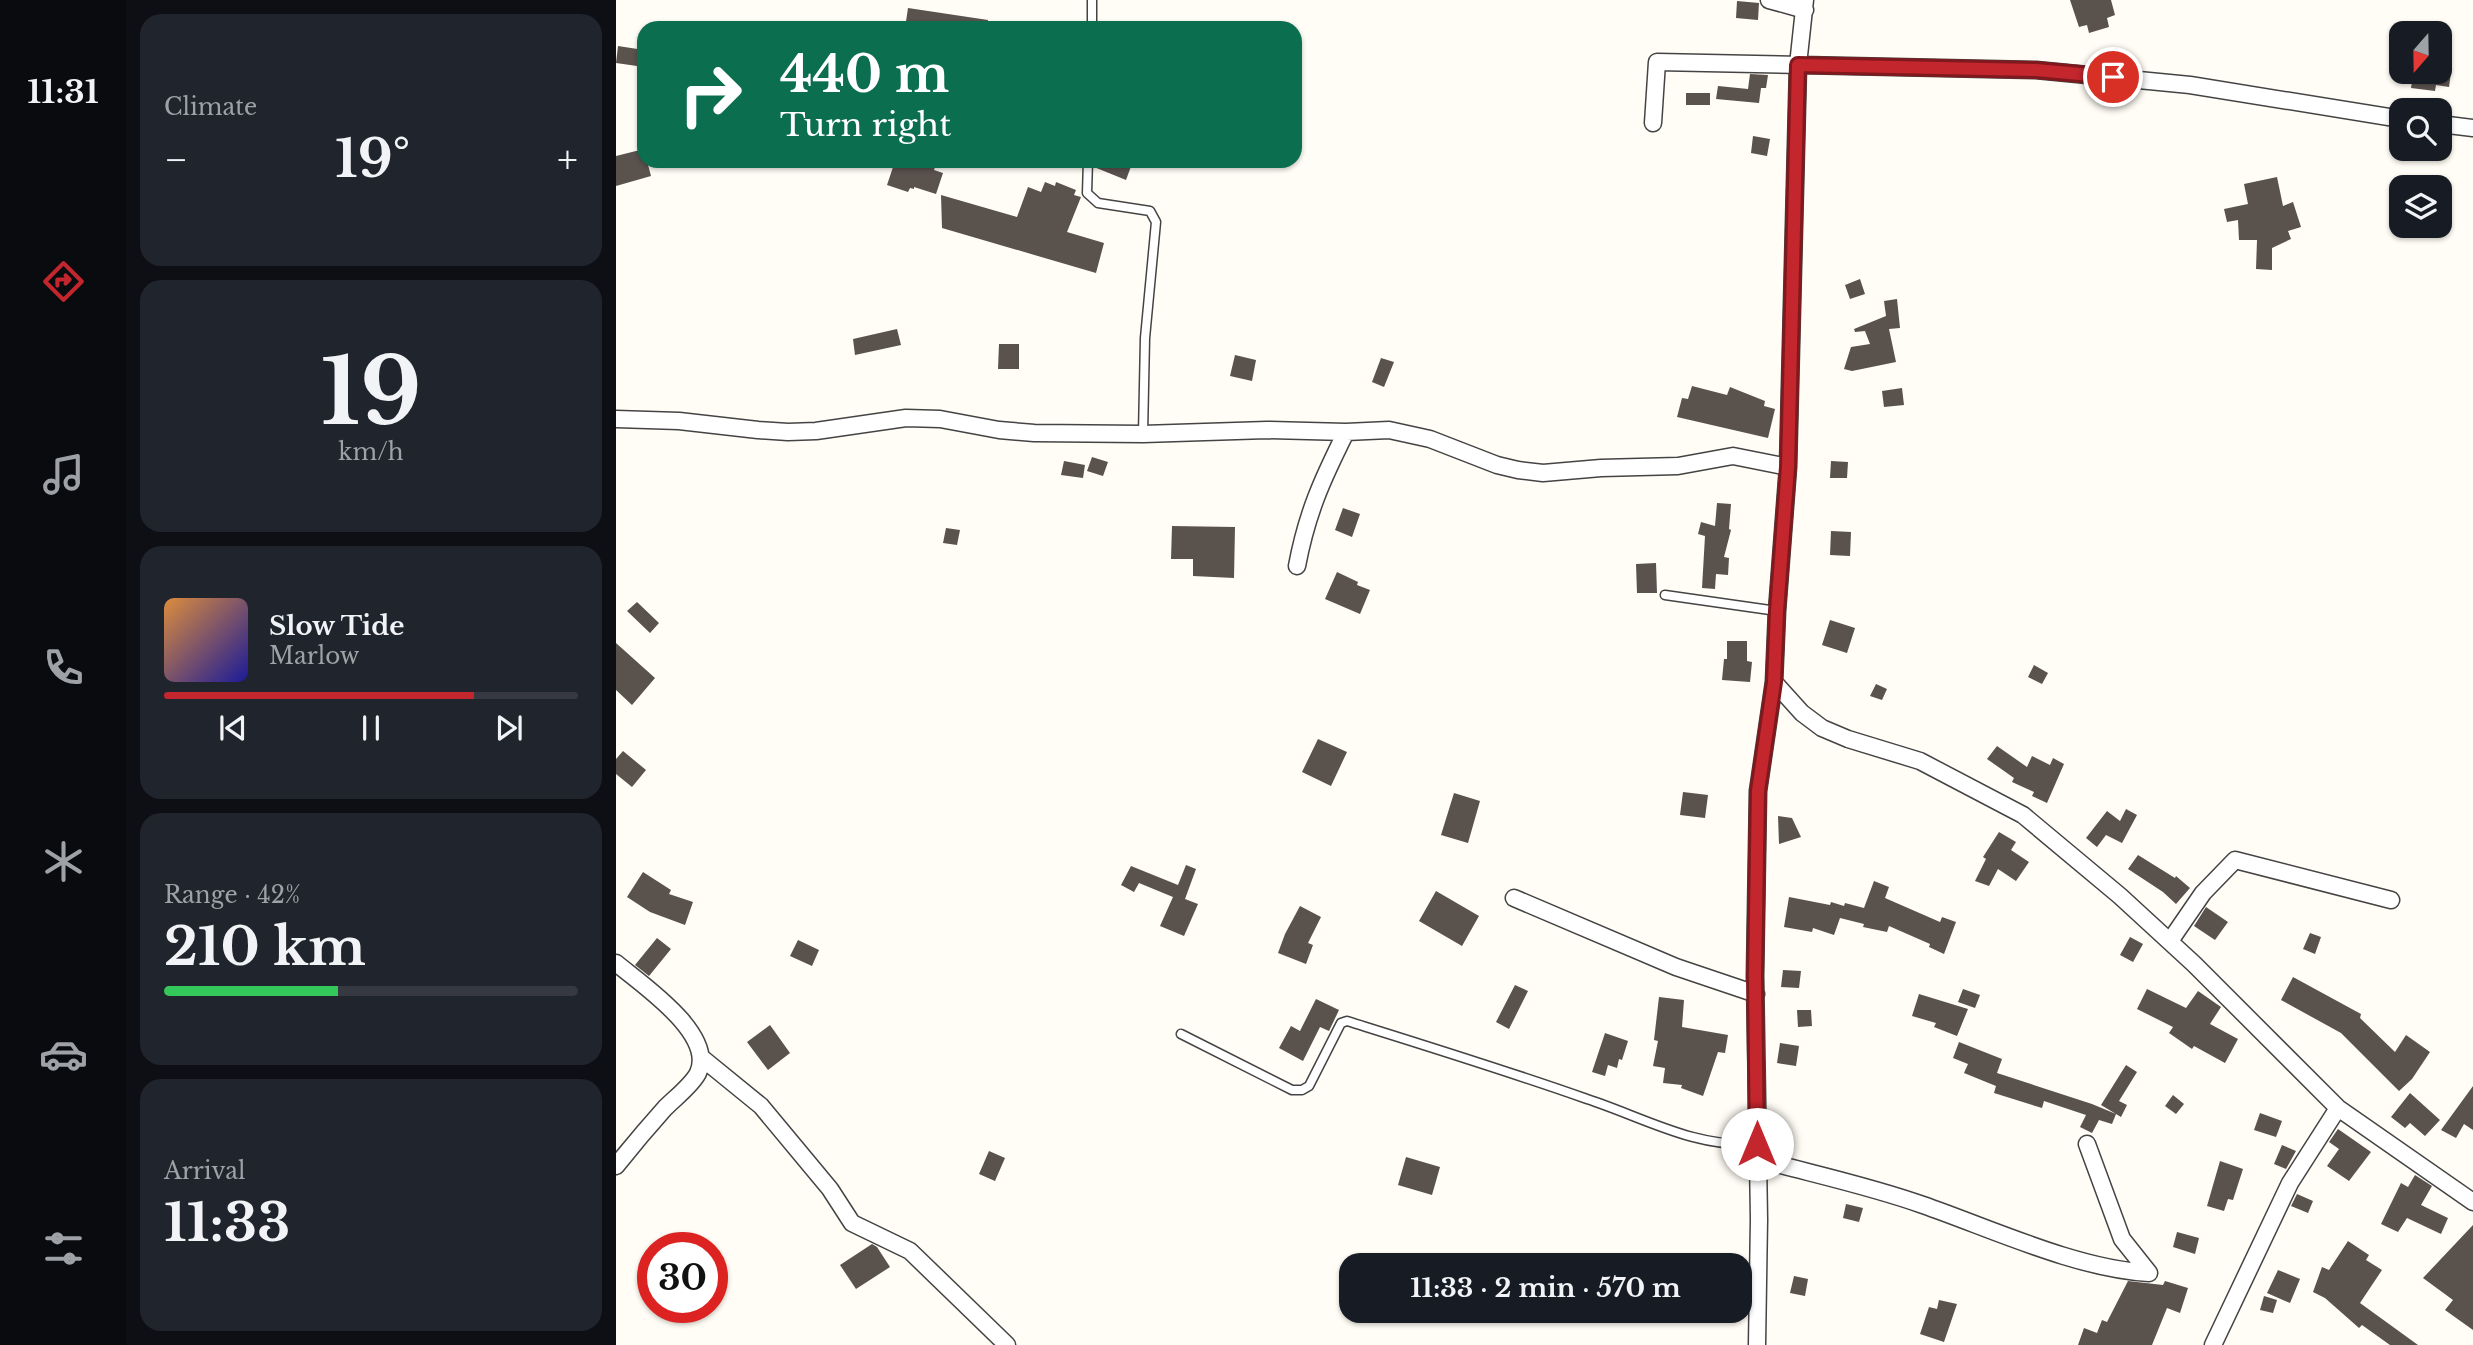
<!DOCTYPE html>
<meta charset="utf-8">
<style>
:root{--surface:#171b24;--page:#20242c;--text:#f1f3f6;--muted:#9ea1a6;--line:#363941;--accent:#c4262e}
body{margin:0;font-family:"Libre Baskerville",serif;background:var(--page);color:var(--text);height:100vh;display:flex;flex-direction:column;font-size:26px;white-space:nowrap}
*{box-sizing:border-box;margin:0}
p{font-size:23px;color:var(--muted)}
.icon{flex:none;width:38px;height:38px;fill:none;stroke:currentColor;stroke-width:2;stroke-linecap:round;stroke-linejoin:round}
.map{position:relative;flex:1;overflow:hidden}
.panel{display:flex;flex-direction:column;gap:14px;padding:14px;background:#0d0f14;width:490px}
.panel>*{flex:none}
.banner{position:absolute;left:21px;top:21px;width:665px;height:147px;border-radius:21px;box-shadow:0 2px 5px #0004;background:#0b6e4f;color:#fff;overflow:hidden}
.needle{width:46px;rotate:200deg}
.fabs{position:absolute;left:1773px;top:21px;display:grid;gap:14px}
.fabs a{display:grid;place-items:center;width:63px;height:63px;border-radius:14px;background:var(--surface);box-shadow:0 2px 5px #0004;font-size:35px}
.speed{position:absolute;left:21px;top:1232px;display:flex;gap:14px;font-size:35px;font-weight:700;text-align:center}
.speed>*{display:grid;place-content:center;width:91px;height:91px;border-radius:50%;background:var(--surface);box-shadow:0 2px 5px #0004;line-height:1}
.speed .limit{border:10px solid #d22;background:#fff;color:#111}
.pin{position:absolute;display:grid;place-items:center;width:60px;height:60px;color:#fff;margin:-30px;border:4px solid #fff;border-radius:50%;box-shadow:0 2px 7px #0007}
.me{position:absolute;width:77px;margin:-38px;rotate:0deg;stroke-linejoin:round;filter:drop-shadow(0 0 5px #0008)}
.turn{display:flex;align-items:center;gap:24px;height:147px;padding:0 28px;font-size:32px}
.turn .icon{width:91px;height:91px;stroke-width:2.5}
.turn b{display:block;font-size:49px;line-height:60px}
.big{font-size:52px;font-weight:700;line-height:1.1}
.panel .card{flex:1;display:flex;flex-direction:column;justify-content:center;gap:10px;min-width:0;padding:0 24px;border-radius:21px;background:var(--page)}
.panel .dial{align-items:center;gap:0}
.dial b{font-size:91px;line-height:1}
.song{display:flex;align-items:center;gap:21px}
.cover{width:84px;height:84px;border-radius:10px;background:linear-gradient(135deg,hsl(30 70% 55%),hsl(240 70% 35%))}
.played{height:7px;border-radius:4px;background:linear-gradient(90deg,var(--accent) 75%,var(--line) 75%)}
.keys{display:flex;justify-content:space-around;direction:ltr}
.heat{display:flex;justify-content:space-between;align-items:center;font-size:38px;direction:ltr}
.charge{height:10px;border-radius:5px;background:linear-gradient(90deg,#34c759 42%,var(--line) 0)}
.trip{position:absolute;left:723px;top:1253px;width:413px;height:70px;border-radius:21px;background:var(--surface);box-shadow:0 2px 5px #0004;font-weight:700;line-height:70px;text-align:center}
main{display:flex;flex:1;min-height:0}
.menu{display:flex;flex-direction:column;width:126px;justify-content:space-around;align-items:center;background:#090b0e;color:var(--muted)}
.menu .icon{width:49px;height:49px}
.menu .active{color:var(--accent)}
.menu b{font-size:32px;color:var(--text)}
.map>svg:first-child{display:block}
.building{fill:#5a524d}
.lines{fill:none;stroke-linecap:round;stroke-linejoin:round}
.lane-casing{stroke:#444;stroke-width:11}
.street-casing{stroke:#444;stroke-width:19}
.lane{stroke:#fff;stroke-width:8}
.street{stroke:#fff;stroke-width:16}
.route-casing{stroke:#7f191e;stroke-width:18}
.route{stroke:#c4262e;stroke-width:12}
</style>
<main>
<nav class="menu">
<b>11:31</b>
<svg class="icon active" aria-label="directions" viewBox="0 0 24 24"><path d="M12 3l9 9-9 9-9-9zM9 14v-3h6M13 9l2 2-2 2"/></svg>
<svg class="icon" aria-label="music" viewBox="0 0 24 24"><path d="M9 18V5l10-2v13"/><circle cx="6" cy="18" r="3"/><circle cx="16" cy="16" r="3"/></svg>
<svg class="icon" aria-label="phone" viewBox="0 0 24 24"><path d="M5 4h4l2 5-3 2q2 4 5 5l2-3 5 2v4C11 20 4 13 5 4z"/></svg>
<svg class="icon" aria-label="climate" viewBox="0 0 24 24"><path d="M12 3v18M4 7l16 10M4 17L20 7"/></svg>
<svg class="icon" aria-label="car" viewBox="0 0 24 24"><path d="M5 17H2v-5l4-1 3-4h7l3 4 3 1v5h-3M9 17h6M6 11h13"/><circle cx="7" cy="17" r="2"/><circle cx="17" cy="17" r="2"/></svg>
<svg class="icon" aria-label="filters" viewBox="0 0 24 24"><path d="M4 7h16M4 17h16"/><circle cx="9" cy="7" r="2"/><circle cx="15" cy="17" r="2"/></svg>
</nav>
<section class="panel">
<div class="card"><p>Climate</p>
<div class="heat"><a>−</a><b class="big">19°</b><a>+</a></div>
</div>
<div class="card dial"><b>19</b><p>km/h</p></div>
<div class="card">
<div class="song"><i class="cover"></i><div><b>Slow Tide</b><p>Marlow</p></div></div>
<div class="played"></div>
<div class="keys"><svg class="icon" aria-label="previous" viewBox="0 0 24 24"><path d="M18 5L8 12l10 7zM5 5v14"/></svg><svg class="icon" aria-label="pause" viewBox="0 0 24 24"><path d="M8 5v14M16 5v14"/></svg><svg class="icon" aria-label="next" viewBox="0 0 24 24"><path d="M6 5l10 7-10 7zM19 5v14"/></svg></div>
</div>
<div class="card"><p>Range · 42%</p><b class="big">210 km</b><div class="charge"></div></div>
<div class="card"><p>Arrival</p><b class="big">11:33</b></div>
</section>
<div class="map">
<svg width="1857" height="1345" viewBox="0 0 1857 1345">
<rect width="100%" height="100%" fill="#fffdf5"/>
<!-- building -->
<path class="building" d="M1454 0H1495L1499 15 1491 18 1493 27 1473 33 1471 25 1463 27Z
M1121 1 1143 3 1142 20 1120 18Z
M292 8 372 20 371 28H289Z
M2 46 28 50V67L0 63Z
M1785 72H1835L1833 87 1820 85 1819 91 1795 88 1796 81 1785 80Z
M1134 74 1152 75 1150 88H1145L1143 103 1100 99 1102 86 1132 89Z
M1070 93H1094V105H1070Z
M1137 136 1154 139 1151 156 1135 153Z
M28 149V161H31L35 176 0 186V156Z
M279 161H311L320 164 318 170 327 173 320 194 298 187V189L294 188 292 192 271 185Z
M479 161H517L510 180 478 167Z
M1661 177 1667 206 1677 202 1685 227 1672 231 1675 239 1656 248V270L1640 269 1641 240H1623L1622 220 1611 222 1608 209 1632 204 1628 184Z
M429 182 439 186 440 182 460 190 458 195 465 197 451 232 488 243 480 273 326 228 325 195 401 217 412 187 425 192Z
M1244 279 1249 294 1234 299 1229 285Z
M1281 299 1284 328 1273 329 1280 362 1236 371 1228 369 1235 347 1254 344 1249 331 1239 332 1238 329 1270 316 1268 301Z
M281 329 285 345 239 355 237 339Z
M383 344H403V369H382Z
M619 355 640 360 636 381 614 376Z
M765 358 778 362 768 387 756 382Z
M1076 386 1111 395 1114 387 1149 401 1148 406 1159 409 1152 438 1061 417 1066 398 1072 399Z
M1286 388 1288 405 1268 407 1266 391Z
M476 457 492 462 487 476 471 471Z
M448 461 469 465 467 478 445 475Z
M1215 461 1232 462 1231 478H1214Z
M1101 503 1115 504 1113 529 1115 530 1108 557 1113 558 1112 575 1100 574 1099 589 1086 588 1089 536 1082 534 1085 522 1099 526Z
M727 508 744 514 736 537 719 530Z
M556 526 619 527 618 578 577 576V559H555Z
M330 528 344 530 341 545 327 543Z
M1215 531 1235 532 1234 556 1214 555Z
M1040 563 1041 593H1021L1020 564Z
M721 572 742 582 741 585 754 590 744 614 709 599Z
M21 602 43 623 34 633 11 611Z
M1214 620 1239 628 1231 653 1206 645Z
M1111 641H1131V661L1136 662 1134 682 1106 680 1108 659H1111Z
M0 643 39 678 16 705 0 690Z
M1418 665 1432 673 1426 684 1412 677Z
M1260 684 1271 689 1266 700 1254 696Z
M702 739 731 752 715 786 686 772Z
M1381 746 1411 767 1416 756 1434 765 1437 758 1448 764 1431 803 1416 796 1418 792 1396 782 1398 778 1371 759Z
M7 751 30 770 16 787 0 774V759Z
M1067 792 1092 795 1089 818 1064 815Z
M838 793 864 801 852 843 825 835Z
M1510 809 1521 815 1506 843 1490 835 1481 847 1470 838 1491 811 1504 821Z
M1162 816 1176 818 1185 837 1163 844Z
M1383 832 1400 842 1395 850 1413 862 1400 881 1382 869 1373 886 1359 881 1370 859 1367 857Z
M1522 855 1559 878 1560 876 1574 888 1560 904 1547 892 1512 869Z
M570 865 580 869 569 899 582 904 568 936 544 926 557 897 523 883 518 892 505 885 515 866 562 885Z
M27 872 55 890 53 894 77 902 69 925 34 912 11 897Z
M1258 881 1273 887 1269 898 1324 922 1326 917 1340 922 1328 954 1313 947 1314 944 1273 926 1271 932 1247 927 1248 924 1224 918 1218 935 1197 928 1196 932 1168 927 1173 897 1214 905 1215 902 1228 906 1229 903 1248 908Z
M820 891 863 916 846 946 803 921Z
M684 906 705 917 692 943 697 945 690 964 662 953 669 934Z
M1590 907 1612 922 1599 940 1578 926Z
M1694 933 1705 937 1699 954 1687 949Z
M1514 937 1527 944 1517 962 1504 955Z
M41 938 55 949 33 976 19 965Z
M182 940 203 950 196 966 174 956Z
M1167 970 1185 971 1183 988 1165 987Z
M1677 977 1745 1014 1744 1018 1779 1052 1790 1035 1814 1052 1796 1079 1783 1091 1725 1033 1665 1000Z
M899 985 912 991 893 1029 880 1022Z
M1347 989 1364 995 1359 1008 1342 1002Z
M1531 989 1570 1008 1582 991 1605 1007 1594 1024 1622 1039 1609 1063 1578 1046 1576 1049 1553 1033 1557 1027 1521 1009Z
M1303 994 1352 1009 1341 1036 1318 1027 1320 1023 1296 1016Z
M1043 997 1068 1000 1066 1027 1112 1035 1109 1053 1102 1052 1087 1096 1065 1088 1066 1085 1047 1083 1049 1068 1037 1066 1042 1041 1038 1040Z
M700 999 723 1010 713 1031 704 1027 687 1061 663 1048 675 1026 684 1031Z
M1181 1010H1195L1196 1026 1182 1027Z
M154 1025 174 1053 152 1070 131 1042Z
M989 1033 1012 1041 1006 1060 1003 1059 1001 1068 992 1065 989 1076 976 1072Z
M1343 1042 1386 1059 1381 1073 1476 1104 1500 1114 1496 1124 1483 1120 1476 1133 1464 1127 1470 1115 1428 1101 1426 1108 1378 1093 1380 1086 1348 1073 1352 1064 1337 1058Z
M1164 1043 1183 1046 1180 1066 1161 1063Z
M1510 1065 1521 1072 1503 1101 1511 1105 1505 1117 1485 1105Z
M1857 1086V1130L1848 1124 1840 1138 1825 1130Z
M1794 1093 1824 1120 1809 1136 1794 1123 1789 1128 1775 1117Z
M1557 1095 1568 1104 1560 1114 1549 1106Z
M1644 1113 1666 1121 1660 1137 1638 1130Z
M1722 1129 1755 1152 1733 1181 1711 1166 1723 1149 1713 1142Z
M1666 1145 1680 1151 1670 1169 1658 1164Z
M373 1151 389 1158 379 1181 363 1174Z
M790 1157 824 1167 816 1195 782 1185Z
M1604 1161 1627 1169 1617 1200 1612 1199 1608 1211 1591 1206Z
M1799 1175 1816 1186 1805 1205 1832 1218 1825 1234 1791 1218 1782 1232 1765 1224 1785 1183 1792 1187Z
M1681 1194 1697 1201 1692 1213 1675 1206Z
M1230 1204 1247 1208 1243 1222 1227 1218Z
M1857 1225V1330L1829 1310 1837 1300 1807 1278Z
M1561 1232 1583 1238 1579 1254 1557 1247Z
M1732 1241 1753 1255 1750 1260 1766 1270 1744 1303 1802 1345H1774L1746 1325 1743 1328 1709 1298 1697 1292 1706 1267 1713 1270Z
M256 1244 261 1247 274 1267 240 1289 224 1265Z
M1662 1270 1684 1279 1674 1303 1651 1293Z
M1178 1276 1192 1279 1189 1296 1174 1293Z
M1512 1281 1547 1285 1549 1281 1572 1288 1564 1313 1551 1308 1536 1345H1462L1468 1328 1481 1333 1486 1320 1491 1322Z
M1648 1296 1661 1300 1657 1313 1644 1310Z
M1323 1300 1341 1304 1328 1342 1304 1334 1313 1307 1321 1309Z"/>
<g class="lines">
<defs>
<path id="lane" d="M476 28V0
M472 161 471 193 482 203 534 211 540 222 529 338 527 434
M1049 595 1161 611
M565 1034 676 1090H686L693 1086 725 1023 731 1021C811 1046 892 1071 971 1099 1029 1118 1078 1148 1141 1144"/>
<path id="street" d="M1153 0 1189 10
M1189 0 1182 65 1172 467 1161 611 1158 682 1186 713 1206 728 1232 739 1304 761 1407 815 1504 896 1578 964 1722 1108 1857 1202
M1037 123 1041 62 1420 70 1574 85 1785 119
M1824 124 1857 128
M0 419 63 421 142 430 172 432 200 431 290 418 324 419 383 430 418 433 527 434 651 430 730 432 773 430 814 439 881 465 902 470 927 473 985 468 1062 466 1117 456 1172 467
M681 566C691 513 706 480 730 432
M898 898 1060 967 1140 994
M1554 941 1587 893 1619 860 1775 900
M0 963C25 984 100 1034 82 1073 76 1085 59 1098 49 1108 32 1127 16 1146 0 1166
M86 1058 145 1106 214 1189 236 1223 294 1251 391 1345
M1142 1159C1197 1174 1254 1186 1307 1205 1376 1229 1461 1269 1533 1273L1506 1239 1471 1144
M1141 1345 1143 1219 1139 976 1142 791 1158 682
M1597 1345 1674 1183 1722 1108"/>
</defs>
<!-- lane casing -->
<use href="#lane" class="lane-casing"/>
<!-- street casing -->
<use href="#street" class="street-casing"/>
<!-- lane -->
<use href="#lane" class="lane"/>
<!-- street -->
<use href="#street" class="street"/>
</g>
<g class="lines">
<defs>
<path id="route" d="M1141 1144 1139 976 1142 791 1158 682 1161 611 1172 467 1182 65 1420 70 1497 77"/>
</defs>
<!-- route casing -->
<use href="#route" class="route-casing"/>
<!-- route -->
<use href="#route" class="route"/>
</g>
</svg>
<div class="fabs">
<a><svg class="needle" viewBox="-14 -14 28 28"><path d="M0-13l5 13h-10z" fill="#e53935"/><path d="M0 13l5-13h-10z" fill="#9ea1a6"/></svg></a>
<a><svg class="icon" aria-label="search" viewBox="0 0 24 24"><circle cx="10" cy="10" r="6"/><path d="M15 15l6 6"/></svg></a>
<a><svg class="icon" aria-label="layers" viewBox="0 0 24 24"><path d="M12 4l9 5-9 5-9-5zM3 14l9 5 9-5"/></svg></a>
</div>
<div class="speed"><div class="limit">30</div></div>
<div class="pin" style="left:1497px;top:77px;background:#d93025"><svg class="icon" aria-label="arrive" viewBox="0 0 24 24"><path d="M6 21V4h12l-3 4 3 4H6"/></svg></div>
<svg class="me" style="left:1141px;top:1144px" viewBox="-20 -20 40 40"><circle r="19" fill="#fff"/><path d="M0-13L10 11 0 6-10 11z" fill="#c4262e"/></svg>
<div class="trip">11:33 · 2 min · 570 m</div>
<div class="banner">
<div class="turn"><svg class="icon" aria-label="right" viewBox="0 0 24 24"><path d="M7 20v-9h11M14 6l5 5-5 5"/></svg><div><b>440 m</b>Turn right</div></div>
</div>
</div>
</main>
